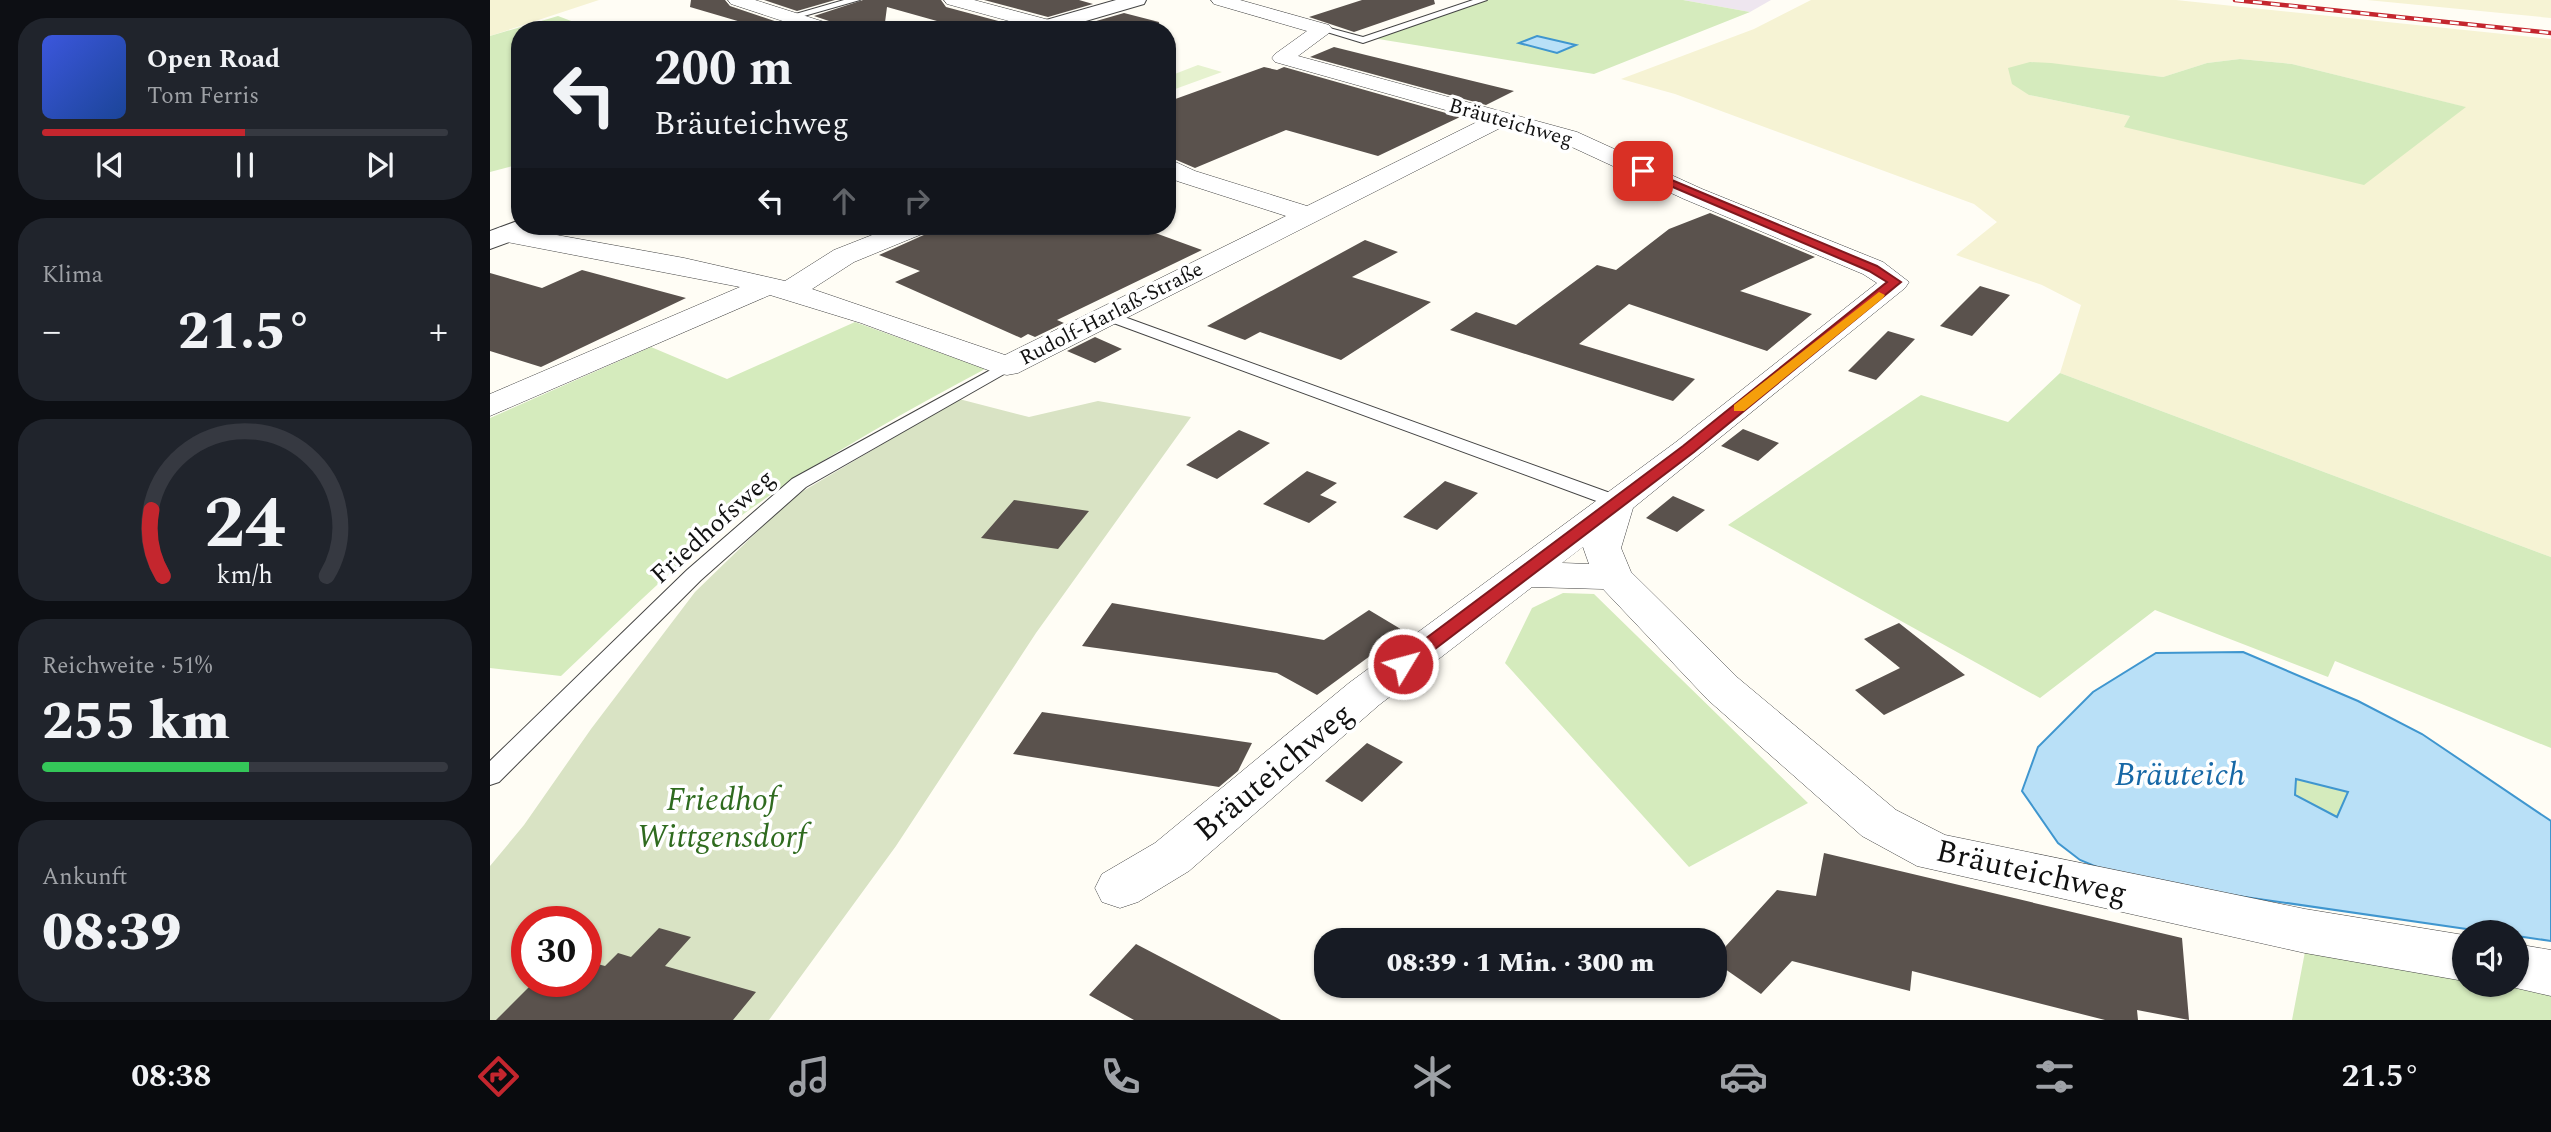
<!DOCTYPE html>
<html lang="de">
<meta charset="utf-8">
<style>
:root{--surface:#171b24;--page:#20242c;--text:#f1f3f6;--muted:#9ea1a6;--line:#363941;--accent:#c4262e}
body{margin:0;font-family:Spectral,serif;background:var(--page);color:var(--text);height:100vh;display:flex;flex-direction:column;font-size:26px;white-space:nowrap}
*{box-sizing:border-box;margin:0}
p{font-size:23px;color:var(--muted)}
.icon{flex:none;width:38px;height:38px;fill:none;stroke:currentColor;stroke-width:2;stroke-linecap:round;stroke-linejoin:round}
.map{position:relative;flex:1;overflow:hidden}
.details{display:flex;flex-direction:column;gap:18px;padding:18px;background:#0d0f14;width:490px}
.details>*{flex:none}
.guide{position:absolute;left:21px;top:21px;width:665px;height:214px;border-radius:28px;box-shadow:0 2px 5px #0004;background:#171b24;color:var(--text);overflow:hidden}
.controls{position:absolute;left:1962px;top:920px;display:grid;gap:14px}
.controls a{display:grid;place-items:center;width:77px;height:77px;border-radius:50%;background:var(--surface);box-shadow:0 2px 5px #0004;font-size:35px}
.speed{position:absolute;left:21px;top:906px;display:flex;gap:14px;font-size:35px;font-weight:700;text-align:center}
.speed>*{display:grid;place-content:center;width:91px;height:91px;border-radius:50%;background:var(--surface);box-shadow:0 2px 5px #0004;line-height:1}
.speed .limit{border:10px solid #d22;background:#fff;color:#111}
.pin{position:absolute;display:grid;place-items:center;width:60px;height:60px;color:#fff;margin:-30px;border-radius:14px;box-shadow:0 4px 10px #0006}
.me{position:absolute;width:77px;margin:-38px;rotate:53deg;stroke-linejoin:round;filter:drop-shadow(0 0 5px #0008)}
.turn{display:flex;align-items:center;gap:24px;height:147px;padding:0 28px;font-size:32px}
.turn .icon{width:91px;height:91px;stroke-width:2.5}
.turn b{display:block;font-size:49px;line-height:60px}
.lanes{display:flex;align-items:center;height:66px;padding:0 28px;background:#0003;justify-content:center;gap:35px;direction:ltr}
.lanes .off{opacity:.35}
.big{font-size:52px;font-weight:800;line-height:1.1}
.details .card{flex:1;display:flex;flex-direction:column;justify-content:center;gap:10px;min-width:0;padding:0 24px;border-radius:28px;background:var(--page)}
.details .dial{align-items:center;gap:0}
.dial svg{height:182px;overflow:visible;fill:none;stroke:var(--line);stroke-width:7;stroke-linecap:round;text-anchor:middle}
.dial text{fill:var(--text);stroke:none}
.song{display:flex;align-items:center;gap:21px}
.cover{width:84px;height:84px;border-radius:10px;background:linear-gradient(135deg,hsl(230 70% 55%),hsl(220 70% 35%))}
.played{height:7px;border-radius:4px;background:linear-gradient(90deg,var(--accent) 50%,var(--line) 50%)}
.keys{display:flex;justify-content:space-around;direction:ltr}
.heat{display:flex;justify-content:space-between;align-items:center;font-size:38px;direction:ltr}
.charge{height:10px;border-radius:5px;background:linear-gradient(90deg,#34c759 51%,var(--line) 0)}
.trip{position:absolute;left:824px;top:928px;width:413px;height:70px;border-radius:28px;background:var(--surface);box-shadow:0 2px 5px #0004;font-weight:800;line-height:70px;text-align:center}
.dock{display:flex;height:112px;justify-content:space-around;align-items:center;background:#090b0e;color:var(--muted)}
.dock .icon{width:49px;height:49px}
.dock .selected{color:var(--accent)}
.dock b{font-size:32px;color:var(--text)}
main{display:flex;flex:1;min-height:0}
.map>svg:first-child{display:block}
.industrial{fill:#eee6ef}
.farmland{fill:#f6f3d4;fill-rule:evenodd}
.green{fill:#d5ebbd}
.cemetery{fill:#d9e3c4;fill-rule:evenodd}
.pitch{fill:#e6f2cf}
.water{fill:#b9e0f7;stroke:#3f96cf;stroke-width:2;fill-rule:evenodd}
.building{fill:#5a524d}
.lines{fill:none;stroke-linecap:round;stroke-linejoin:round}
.service-casing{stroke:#444;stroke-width:2}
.minor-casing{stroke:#444;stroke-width:1}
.tertiary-casing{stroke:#444;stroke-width:2}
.service{fill:#fff;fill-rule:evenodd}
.minor{fill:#fff;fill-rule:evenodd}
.tertiary{fill:#fff;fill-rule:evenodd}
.rail-casing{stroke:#c4262e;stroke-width:4.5}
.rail{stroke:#fff;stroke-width:2.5;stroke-dasharray:9;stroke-linecap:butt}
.route{fill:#c4262e;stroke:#7f191e;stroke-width:2}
.slow{fill:#f59e0b}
.labels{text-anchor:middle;stroke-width:7;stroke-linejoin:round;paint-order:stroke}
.far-street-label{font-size:21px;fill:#111;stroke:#fff}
.street-label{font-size:26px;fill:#111;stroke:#fff}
.near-street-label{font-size:32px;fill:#111;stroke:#fff}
.near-park-label{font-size:32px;font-style:italic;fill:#2f6b1f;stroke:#fff}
.near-water-label{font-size:33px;font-style:italic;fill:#1768a6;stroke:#fff}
</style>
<main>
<section class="details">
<div class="card">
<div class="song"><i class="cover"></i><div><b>Open Road</b><p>Tom Ferris</p></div></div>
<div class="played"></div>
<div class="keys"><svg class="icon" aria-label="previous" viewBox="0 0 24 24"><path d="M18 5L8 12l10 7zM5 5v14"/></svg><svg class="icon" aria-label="pause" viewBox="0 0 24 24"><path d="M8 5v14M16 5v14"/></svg><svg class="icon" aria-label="next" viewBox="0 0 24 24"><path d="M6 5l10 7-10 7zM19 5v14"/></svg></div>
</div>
<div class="card"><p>Klima</p>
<div class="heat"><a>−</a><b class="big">21.5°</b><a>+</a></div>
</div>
<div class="card dial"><svg viewBox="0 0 100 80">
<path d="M14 69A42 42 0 1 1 86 69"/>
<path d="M14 69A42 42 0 0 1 9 40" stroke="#c4262e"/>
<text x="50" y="56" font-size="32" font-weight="700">24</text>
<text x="50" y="72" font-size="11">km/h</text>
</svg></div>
<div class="card"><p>Reichweite · 51%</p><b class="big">255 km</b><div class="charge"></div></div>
<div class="card"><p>Ankunft</p><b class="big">08:39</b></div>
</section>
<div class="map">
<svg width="2061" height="1020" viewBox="0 0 2061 1020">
<rect width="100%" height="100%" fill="#fffdf5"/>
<!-- industrial -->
<path class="industrial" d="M1193 0H1281L1260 12Z"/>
<!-- farmland -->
<path class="farmland" d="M0 0H109L0 36Z
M1321 0H1686L2061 39V557L1570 373 1591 305 1552 285 1466 255 1507 222 1484 204 1185 94 1131 79 1264 29ZM1750 59 1802 64 1975 107 1635 127 1640 116 1539 95 1540 62 1673 77 1717 63Z
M1877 0H2061V18Z"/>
<!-- green -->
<path class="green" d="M989 0H1193L1260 12 1104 74 876 37Z
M68 16 105 30H30V164L0 172V36Z
M1750 59 1802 64 1976 107 1874 185 1634 127 1640 116 1539 95 1522 84 1518 68 1540 62 1561 63 1673 77 1717 63Z
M365 322 495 369C391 425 285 483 195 560 152 597 112 638 71 676L0 668V418L161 347 237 379Z
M1570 373 2061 557V748L1845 661 1838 677 1665 610 1550 698 1238 525 1431 395 1518 422Z
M1073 593 1104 594 1318 803 1199 867 1015 663 1042 608Z
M1805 779 1859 792 1847 818 1804 795Z
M1818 936 1974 960V985H2061V1020H1802Z"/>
<!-- cemetery -->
<path class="cemetery" d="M469 399 539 417 608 401 701 417 546 633 406 846 279 1020H0V866L34 825 101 729 205 592 303 497ZM37 922H96V982H37Z"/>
<!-- pitch -->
<path class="pitch" d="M708 65 732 72 677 92V77Z"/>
<!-- water -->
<path class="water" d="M1047 36 1086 45 1067 53 1029 43Z
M1753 652 1868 701 1932 734 2061 821V941L2027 936 2026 933H2004L1638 880 1590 860 1568 843 1532 791 1548 747 1603 692 1666 653ZM1806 779 1858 792 1847 817 1805 795Z"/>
<!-- building -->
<path class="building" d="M201 0H235L240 6 311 30H278L200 7Z
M274 0H345L307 11Z
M373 0H451L456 7 531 27 530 30H479L397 7 394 30H351L348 24 324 16Z
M494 0H589L603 4 558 17Z
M872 0H944L945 4 864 32 819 17Z
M634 13 669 22 668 30H575Z
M844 47 876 55 1024 91 996 105 820 57Z
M774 67 787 70 794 67 970 117 888 156 796 130 705 168 677 156V102Z
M1220 213 1325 257 1250 291 1322 314 1277 351 1139 304 1089 344 1205 379 1183 401 960 330 986 312 1026 325 1107 265 1126 270 1179 229Z
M454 226H646L712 250 567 320 574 323 545 337 538 334 531 338 405 282 430 271 389 255Z
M875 240 908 252 862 277 941 302 851 360 770 332 755 340 717 326Z
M92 270 196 298 51 367 0 351V273L52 288Z
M1490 286 1520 295 1482 336 1450 326Z
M1398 331 1425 339 1386 380 1358 371Z
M605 337 632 349 605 363 577 351Z
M1253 429 1289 443 1268 461 1231 446Z
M749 430 780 443 727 479 696 465Z
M817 471 847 483 830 495 847 502 819 523 773 504Z
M955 481 988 493 947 530 913 517Z
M1183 496 1215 510 1187 532 1156 518Z
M524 500 599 511 568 549 491 538Z
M622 603 834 640 879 610 914 631 827 695 787 673 592 646Z
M1409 623 1475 675 1394 715 1365 690 1410 668 1374 639Z
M552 712 647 726 762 743 748 771 729 787 523 754Z
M877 743 913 762 872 802 835 781Z
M1334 853 1692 938 1699 1020 1647 1010 1648 1020H1615L1422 971 1420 991 1302 961 1271 994 1225 962V958L1287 890 1326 896Z
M169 928 201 937 175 966 266 992 243 1020H6L44 982H96V961L115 966 128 953 141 957Z
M646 944 791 1020H644L599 995Z"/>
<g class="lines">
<defs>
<path id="service" d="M354 0H370L300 20 295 17Z
M983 0H997L873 43 827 29 832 26 873 37Z
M615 310 1134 498 1137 502 1127 508 1120 506 610 318 607 315Z
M517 361 523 363 525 366 523 369 316 487 211 580 9 782 0 785V761L197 570 302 479Z"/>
<path id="minor" d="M238 0H265L347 26 349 30H320L241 4Z
M454 0H484L563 21 565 25 563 29 552 30 457 4Z
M721 0H750L839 25 842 29 839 33 808 56 1087 132 1212 189 1393 262 1419 282 1415 288 1143 508 1131 548 1141 572 1248 678 1406 810 1455 835 1815 909 1974 935V981L1815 953 1427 866 1372 836 1218 700 1113 589 1042 587 889 705 699 871 648 902 630 908 612 902 605 888 612 874 665 843 859 683 1186 442 1387 283 1373 274 1194 199 1071 142 1014 126 528 373 517 375 506 373 371 323 280 295 0 416V394L250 287 17 242 8 240 4 234 8 228 17 226 194 258 295 281 344 250 405 226H441L437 232 364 262 322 289 515 355 796 216 687 181 677 175V158L705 171 817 206 991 120 785 62 782 58 785 54 817 31 724 4ZM1093 547 1099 564 1072 563Z
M2026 944 2061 950V996L2013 985H2026Z"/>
<path id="tertiary" d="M626 0H656L654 4 565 30H532L535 26Z
M30 220V226H51L47 232 0 249V231Z"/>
</defs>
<!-- service casing -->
<use href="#service" class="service-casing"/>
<!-- minor casing -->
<use href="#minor" class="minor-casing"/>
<!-- tertiary casing -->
<use href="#tertiary" class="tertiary-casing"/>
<!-- service -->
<use href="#service" class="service"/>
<!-- minor -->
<use href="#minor" class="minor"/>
<!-- tertiary -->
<use href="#tertiary" class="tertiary"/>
<defs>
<path id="rail" d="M1745 0 2061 33"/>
</defs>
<!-- rail casing -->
<use href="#rail" class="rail-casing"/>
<!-- rail -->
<use href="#rail" class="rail"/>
</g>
<!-- route -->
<path class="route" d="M1153 168 1387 266 1411 282 1204 452 920 668H907L904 664 907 660 1193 446 1397 282 1379 271 1150 173V169Z"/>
<!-- slow -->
<path class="slow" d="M1389 292 1395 295 1393 298 1254 411H1244V405Z"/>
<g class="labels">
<!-- far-street labels -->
<g class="far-street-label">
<text transform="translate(1021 122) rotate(16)" y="7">Bräuteichweg</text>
<text transform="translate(621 313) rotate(-27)" y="7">Rudolf-Harlaß-Straße</text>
</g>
<!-- street labels -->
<g class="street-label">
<text transform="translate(222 526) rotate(-42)" y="9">Friedhofsweg</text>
</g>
<!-- near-street labels -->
<g class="near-street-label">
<text transform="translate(783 771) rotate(-40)" y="11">Bräuteichweg</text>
<text transform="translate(1542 871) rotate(13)" y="11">Bräuteichweg</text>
</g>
<!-- near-park labels -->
<g class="near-park-label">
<text x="232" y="810">Friedhof<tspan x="232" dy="37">Wittgensdorf</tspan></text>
</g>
<!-- near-water labels -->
<g class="near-water-label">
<text x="1690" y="785">Bräuteich</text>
</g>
</g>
</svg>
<div class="controls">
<a><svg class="icon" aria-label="sound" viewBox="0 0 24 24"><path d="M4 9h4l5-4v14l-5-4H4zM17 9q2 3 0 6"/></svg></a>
</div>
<div class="speed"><div class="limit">30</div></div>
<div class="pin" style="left:1153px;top:171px;background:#d93025"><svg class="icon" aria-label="arrive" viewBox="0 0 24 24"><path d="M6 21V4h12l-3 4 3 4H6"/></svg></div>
<svg class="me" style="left:913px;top:664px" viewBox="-20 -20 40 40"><circle r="17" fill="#c4262e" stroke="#fff" stroke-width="3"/><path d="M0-11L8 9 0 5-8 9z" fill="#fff"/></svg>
<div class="trip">08:39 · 1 Min. · 300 m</div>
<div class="guide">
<div class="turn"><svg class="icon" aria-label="left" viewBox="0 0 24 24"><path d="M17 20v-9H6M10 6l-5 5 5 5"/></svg><div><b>200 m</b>Bräuteichweg</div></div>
<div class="lanes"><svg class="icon" aria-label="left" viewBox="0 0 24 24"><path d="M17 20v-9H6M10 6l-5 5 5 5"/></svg><svg class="icon off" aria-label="ahead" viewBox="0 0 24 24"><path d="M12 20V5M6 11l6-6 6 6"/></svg><svg class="icon off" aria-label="right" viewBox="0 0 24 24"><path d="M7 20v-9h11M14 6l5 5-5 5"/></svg></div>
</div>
</div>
</main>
<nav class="dock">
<b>08:38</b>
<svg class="icon selected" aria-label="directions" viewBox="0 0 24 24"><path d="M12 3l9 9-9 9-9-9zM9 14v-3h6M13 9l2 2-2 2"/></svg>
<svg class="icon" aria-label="music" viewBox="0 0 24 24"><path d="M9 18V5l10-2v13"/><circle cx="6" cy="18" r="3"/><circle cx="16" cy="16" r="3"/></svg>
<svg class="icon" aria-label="phone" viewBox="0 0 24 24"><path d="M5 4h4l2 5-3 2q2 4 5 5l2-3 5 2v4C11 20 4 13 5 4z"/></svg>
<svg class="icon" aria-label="climate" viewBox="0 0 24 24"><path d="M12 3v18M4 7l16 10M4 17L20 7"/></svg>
<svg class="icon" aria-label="car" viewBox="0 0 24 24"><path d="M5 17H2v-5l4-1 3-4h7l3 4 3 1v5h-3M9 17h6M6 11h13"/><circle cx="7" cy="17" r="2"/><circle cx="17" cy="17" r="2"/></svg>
<svg class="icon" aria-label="filters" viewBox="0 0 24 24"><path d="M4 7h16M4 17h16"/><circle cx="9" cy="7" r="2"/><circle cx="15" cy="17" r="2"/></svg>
<b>21.5°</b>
</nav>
